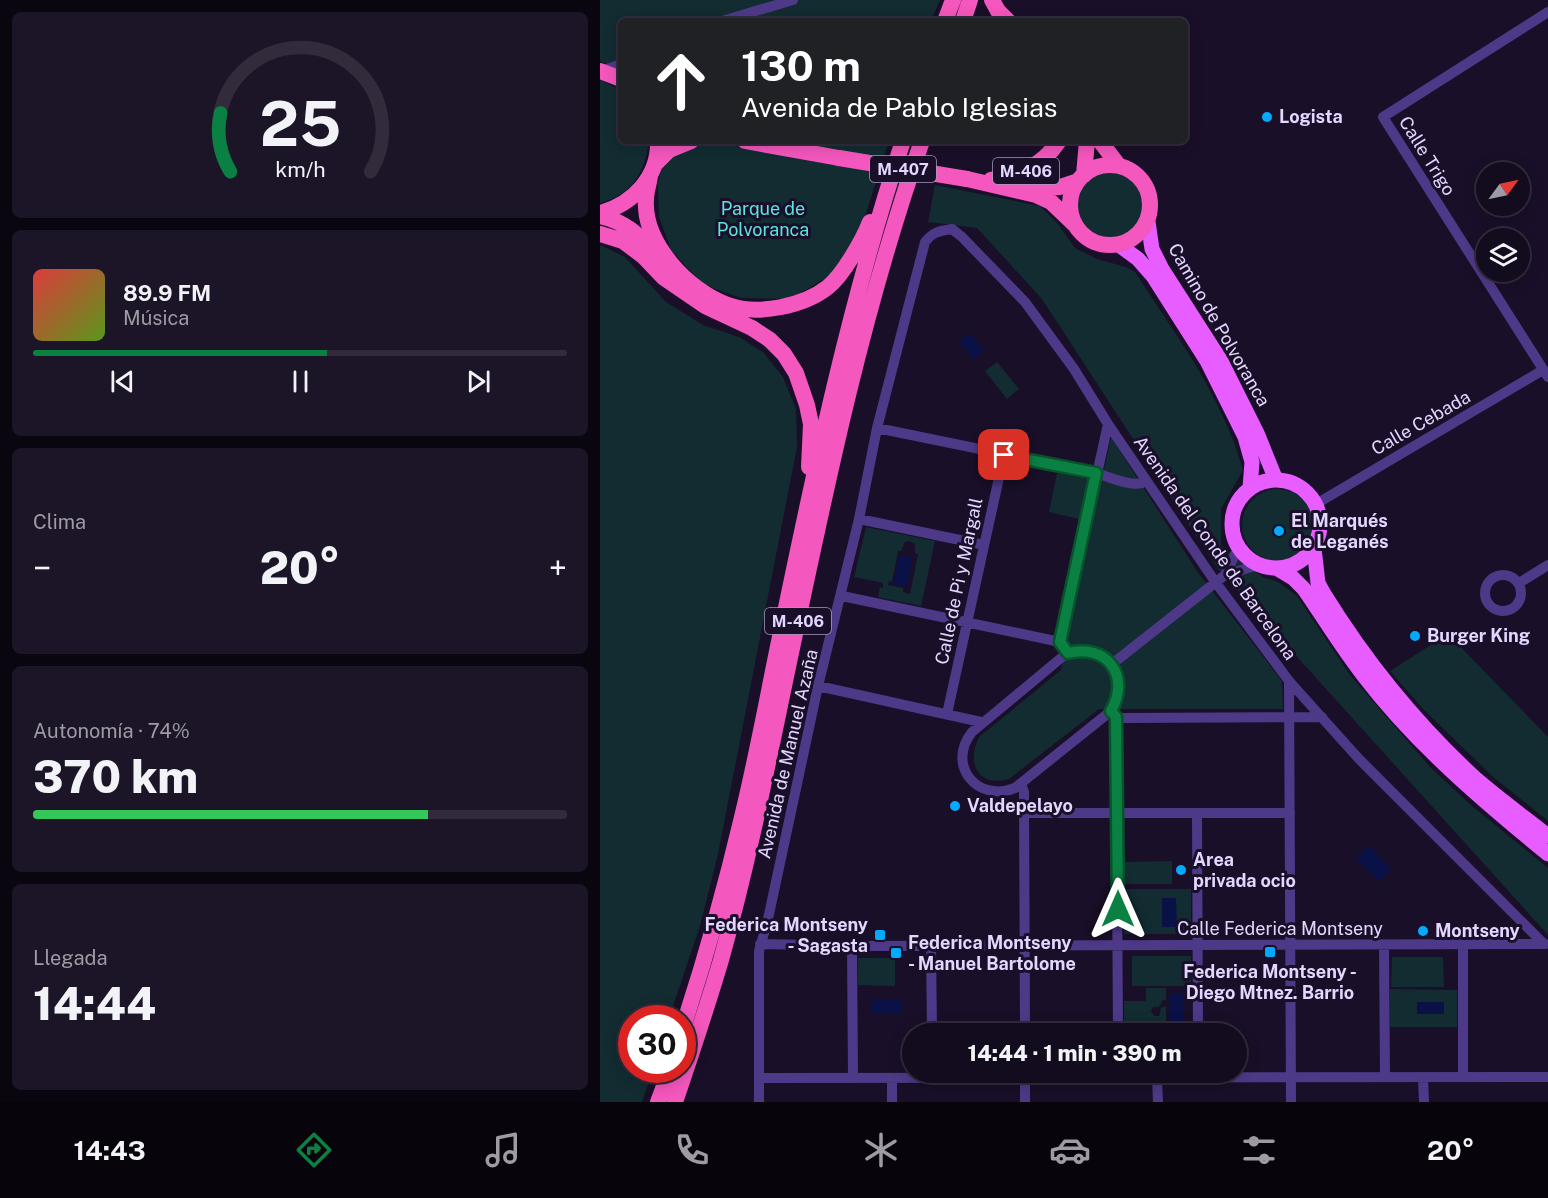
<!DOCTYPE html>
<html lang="es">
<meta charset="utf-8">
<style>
:root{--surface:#130b1e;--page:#1c1427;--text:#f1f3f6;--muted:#9d9ba4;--line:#322b3c;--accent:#0b8043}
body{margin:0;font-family:"Public Sans",sans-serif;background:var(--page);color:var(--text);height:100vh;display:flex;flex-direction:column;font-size:22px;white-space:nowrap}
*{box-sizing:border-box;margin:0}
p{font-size:20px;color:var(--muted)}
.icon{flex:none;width:33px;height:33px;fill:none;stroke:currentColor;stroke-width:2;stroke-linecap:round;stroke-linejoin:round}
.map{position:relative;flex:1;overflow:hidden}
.side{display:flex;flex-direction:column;gap:12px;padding:12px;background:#0a0610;width:600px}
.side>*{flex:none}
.banner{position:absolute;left:18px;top:18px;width:570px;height:126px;border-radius:9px;box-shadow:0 3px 15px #0003,0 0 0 2px var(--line);background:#202124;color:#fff;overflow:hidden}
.needle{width:39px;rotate:57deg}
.buttons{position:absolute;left:876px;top:162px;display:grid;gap:12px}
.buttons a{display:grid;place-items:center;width:54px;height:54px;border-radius:50%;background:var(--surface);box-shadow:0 3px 15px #0003,0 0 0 2px var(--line);font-size:30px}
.speed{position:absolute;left:18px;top:1005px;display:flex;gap:12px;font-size:30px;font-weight:700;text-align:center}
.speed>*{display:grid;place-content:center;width:78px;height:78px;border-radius:50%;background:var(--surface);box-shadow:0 3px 15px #0003,0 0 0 2px var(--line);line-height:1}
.speed .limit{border:9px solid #d22;background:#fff;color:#111}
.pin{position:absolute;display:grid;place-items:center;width:51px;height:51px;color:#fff;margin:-26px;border-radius:12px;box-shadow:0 3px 9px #0006}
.me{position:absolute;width:66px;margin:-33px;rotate:0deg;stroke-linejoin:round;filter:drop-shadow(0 0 4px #0008)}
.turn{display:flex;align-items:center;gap:21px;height:126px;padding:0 24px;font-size:27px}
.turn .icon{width:78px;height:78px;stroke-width:2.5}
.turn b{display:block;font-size:42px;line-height:51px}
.big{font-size:45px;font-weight:800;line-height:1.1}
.side .card{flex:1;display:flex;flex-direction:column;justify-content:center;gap:9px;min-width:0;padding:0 21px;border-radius:9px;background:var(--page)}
.side .dial{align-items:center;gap:0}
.dial svg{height:156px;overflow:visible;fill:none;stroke:var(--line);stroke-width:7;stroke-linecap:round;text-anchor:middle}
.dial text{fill:var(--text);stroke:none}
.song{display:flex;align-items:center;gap:18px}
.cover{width:72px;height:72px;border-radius:9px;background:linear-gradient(135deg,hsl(0 70% 55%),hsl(90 70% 35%))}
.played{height:6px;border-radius:3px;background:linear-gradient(90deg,var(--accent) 55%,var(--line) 55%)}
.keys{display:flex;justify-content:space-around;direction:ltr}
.heat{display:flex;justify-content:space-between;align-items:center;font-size:33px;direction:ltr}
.charge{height:9px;border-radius:4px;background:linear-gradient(90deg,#34c759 74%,var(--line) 0)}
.trip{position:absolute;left:302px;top:1023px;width:345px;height:60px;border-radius:30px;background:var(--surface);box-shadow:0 3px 15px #0003,0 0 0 2px var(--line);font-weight:800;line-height:60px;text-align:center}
.tabs{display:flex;height:96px;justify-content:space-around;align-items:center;background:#08040c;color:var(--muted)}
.tabs .icon{width:42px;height:42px}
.tabs .active{color:var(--accent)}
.tabs b{font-size:27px;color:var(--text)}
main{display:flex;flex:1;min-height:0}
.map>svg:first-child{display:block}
.green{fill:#122c32;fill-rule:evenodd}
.water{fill:#091147}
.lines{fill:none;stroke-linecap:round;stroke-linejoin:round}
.minor{stroke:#4e3988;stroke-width:10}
.primary{stroke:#e85dff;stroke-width:15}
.trunk{stroke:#f457bd;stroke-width:16}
.trunk-bridge{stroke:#f457bd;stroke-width:16}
.route-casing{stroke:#07532c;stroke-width:15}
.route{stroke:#0b8043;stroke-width:10}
.poi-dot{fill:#02aaff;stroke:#190f28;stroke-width:2}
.labels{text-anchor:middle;stroke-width:6;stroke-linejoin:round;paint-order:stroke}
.shield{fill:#190f28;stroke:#a79abe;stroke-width:1.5}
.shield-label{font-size:16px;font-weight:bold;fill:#e4d6ff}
.poi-label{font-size:18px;font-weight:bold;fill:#e4d6ff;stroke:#190f28;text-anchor:start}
.street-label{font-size:18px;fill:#e4d6ff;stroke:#190f28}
.park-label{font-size:18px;fill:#5de4e2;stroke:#190f28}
</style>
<main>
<section class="side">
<div class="card dial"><svg viewBox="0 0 100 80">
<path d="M14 69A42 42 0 1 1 86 69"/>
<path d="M14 69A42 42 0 0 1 9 39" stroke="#0b8043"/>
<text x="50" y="56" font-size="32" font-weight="700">25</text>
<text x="50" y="72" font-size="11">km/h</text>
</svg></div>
<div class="card">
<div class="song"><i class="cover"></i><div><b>89.9 FM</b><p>Música</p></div></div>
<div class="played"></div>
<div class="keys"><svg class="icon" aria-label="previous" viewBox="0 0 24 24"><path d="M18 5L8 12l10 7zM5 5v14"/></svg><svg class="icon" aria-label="pause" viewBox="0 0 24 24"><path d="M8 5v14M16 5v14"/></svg><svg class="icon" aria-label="next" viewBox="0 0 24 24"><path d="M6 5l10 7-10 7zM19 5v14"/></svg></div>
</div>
<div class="card"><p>Clima</p>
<div class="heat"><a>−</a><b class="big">20°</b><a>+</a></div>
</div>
<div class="card"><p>Autonomía · 74%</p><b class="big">370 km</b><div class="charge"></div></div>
<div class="card"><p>Llegada</p><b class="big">14:44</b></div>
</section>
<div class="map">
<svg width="948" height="1102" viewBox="0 0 948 1102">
<rect width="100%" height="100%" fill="#190f28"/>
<!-- green -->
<path class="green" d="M0 0H340L331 21H21V70L0 61Z
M0 80 21 90V141H49C45 172 32 195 0 203Z
M68 141H289L261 229 233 274 190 299 141 298 102 284 71 250 59 217 58 183Z
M478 205a33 33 0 1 1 66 0a33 33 0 1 1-66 0Z
M335 185 440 206 458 224 475 248 497 259 526 267 535 272C576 335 623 397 643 470L621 509V545L663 577 678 582 697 596 750 675 831 768 872 806 948 868V935L617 568 442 299 377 228 328 222Z
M0 245 25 257 66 302 103 325 139 337 164 353 183 377 196 409 197 447 118 854 100 926 69 1018H32V1070H53L42 1102H0Z
M397 362 419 389 407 399 385 371Z
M511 437 597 571 682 681 683 709H499L409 779C378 788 366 763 379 737L461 670Z
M457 473 487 479 479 519 449 512Z
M642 525a36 36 0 1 1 72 0a36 36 0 1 1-72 0Z
M266 527 335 541 321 606 278 597 280 587 283 588V583L254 577ZM309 541 315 544V553L318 554 310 594 303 592V588L288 585 289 581 292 582 298 551H301L305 542Z
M848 634 948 737V821L892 776 823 709 790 671Z
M572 861V884H524V862Z
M524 889H591V934H524Z
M532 956H591V986H532Z
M792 957H843L844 987H791Z
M258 958H295V986L258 985Z
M546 988H566V1000H563L559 1007H553L551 1011 554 1016H559L561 1008 566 1006V1028H524V1001H546Z
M790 989 857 990V1027H790Z"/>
<!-- water -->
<path class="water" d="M369 333 384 351 374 360 359 342Z
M299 555 313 558 307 587 293 584Z
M769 846 791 869 779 882 756 858Z
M562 898H576L577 927H562Z
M569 993H583V1021H569Z
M272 1000H301V1014H272Z
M817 1002H844V1014H817Z"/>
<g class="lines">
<!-- minor -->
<path class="minor" d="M948 12 783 117 948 377
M122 21 193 0
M2 71 21 64
M277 428 496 473C510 477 534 489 546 481
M716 504 943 370
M259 519 384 545
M885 593a18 18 0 1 1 36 0a18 18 0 1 1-36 0Z
M625 575 638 548
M919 583 948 565
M242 596 460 642 467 653
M460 642 508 424
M476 651C513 650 529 680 511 711L415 788C377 803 346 765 372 732L467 653Z
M512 664 625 575 658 565
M689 681 691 1102
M218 686 381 722
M347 714 404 455
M513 714 516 717 522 718 722 717
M516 717 518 1034
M421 784 424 792 425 1034
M424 813H690
M597 813 598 1034
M160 944 252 946 946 944
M331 945 332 1034
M784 945 785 1077
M863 945V1077
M252 946 253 1078
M425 1073V1102
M160 1078 948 1077
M292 1078V1102
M557 1078 558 1102
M823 1078 824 1102
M159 1102V951L168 919 218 686 259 519 277 428 325 242C333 232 339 231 352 229L362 237 425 302 474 369 508 424 616 583 689 681 759 759 944 944"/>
<!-- primary -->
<path class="primary" d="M548 222 552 249 562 269 621 361 657 433 676 480
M519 245 538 259 553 276 607 361 645 437 652 462 650 488
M632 524a44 44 0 1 1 88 0a44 44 0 1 1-88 0Z
M714 548 718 583 724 594C766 662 817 725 876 779 899 799 924 817 948 836
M678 569 693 578 704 589C724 618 742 648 764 676 816 744 882 800 948 854"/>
<!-- trunk -->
<path class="trunk" d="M392 0 398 11 408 21
M345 21 353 0
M363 21 370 0
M0 71 21 79
M145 141 239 158
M500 141 519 166
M55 164 69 150 91 141
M470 205a40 40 0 1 1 80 0a40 40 0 1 1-80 0Z
M484 175 487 141
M50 176C49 184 46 192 46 199 43 243 88 291 128 305 158 316 204 306 228 287 243 275 263 240 270 222
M367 179 436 195 451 202 474 224
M391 180C420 175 442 166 459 141
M427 189 460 187 478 181
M0 213C33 204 59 177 58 141
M0 216C24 221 40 235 54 254
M0 234 23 241 43 256 64 278 105 306 152 328 170 340 184 354 196 373 207 405 211 424 209 467
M82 1030C105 960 125 889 142 817 157 756 168 694 181 632 215 467 250 301 303 141
M58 1102 70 1070
M75 1102C91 1055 107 1007 121 960 150 857 170 752 192 648 228 477 264 306 322 141"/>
<!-- trunk-bridge -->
<path class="trunk-bridge" d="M239 158 367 179"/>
</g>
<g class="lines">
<defs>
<path id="route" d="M404 455 496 473 460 642 468 653C507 643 531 676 511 711L516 717 518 909"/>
</defs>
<!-- route casing -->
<use href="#route" class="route-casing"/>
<!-- route -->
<use href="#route" class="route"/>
</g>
<!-- markers -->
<g class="poi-dot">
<circle cx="667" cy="117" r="6"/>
<circle cx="679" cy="531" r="6"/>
<circle cx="815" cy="636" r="6"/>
<circle cx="355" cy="806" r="6"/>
<circle cx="581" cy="870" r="6"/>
<circle cx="823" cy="931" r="6"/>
<rect x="274" y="929" width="12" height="12" rx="3"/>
<rect x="664" y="946" width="12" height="12" rx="3"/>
<rect x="290" y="947" width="12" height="12" rx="3"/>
</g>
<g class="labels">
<!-- shield labels -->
<g class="shield">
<rect x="270" y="156" width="66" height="26" rx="4.5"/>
<rect x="393" y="158" width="66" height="26" rx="4.5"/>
<rect x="165" y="608" width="66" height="26" rx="4.5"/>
</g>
<g class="shield-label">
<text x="303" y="175">M-407</text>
<text x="426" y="177">M-406</text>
<text x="198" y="627">M-406</text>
</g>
<!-- poi labels -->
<g class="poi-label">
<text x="679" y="123">Logista</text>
<text x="691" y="527">El Marqués<tspan x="691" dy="21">de Leganés</tspan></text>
<text x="827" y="642">Burger King</text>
<text x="367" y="812">Valdepelayo</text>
<text x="593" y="866">Area<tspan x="593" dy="21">privada ocio</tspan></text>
<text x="268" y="931" text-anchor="end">Federica Montseny<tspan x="268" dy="21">- Sagasta</tspan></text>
<text x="835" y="937">Montseny</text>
<text x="308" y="949">Federica Montseny<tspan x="308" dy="21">- Manuel Bartolome</tspan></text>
<text x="670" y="978" text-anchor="middle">Federica Montseny -<tspan x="670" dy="21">Diego Mtnez. Barrio</tspan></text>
</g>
<!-- street labels -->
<g class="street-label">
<text transform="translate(827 156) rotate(58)" y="6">Calle Trigo</text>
<text transform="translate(619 325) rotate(60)" y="6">Camino de Polvoranca</text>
<text transform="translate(821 423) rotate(-30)" y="6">Calle Cebada</text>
<text transform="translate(615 548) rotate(55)" y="6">Avenida del Conde de Barcelona</text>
<text transform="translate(359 581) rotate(-78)" y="6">Calle de Pi y Margall</text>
<text transform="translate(188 754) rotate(-77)" y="6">Avenida de Manuel Azaña</text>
<text x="680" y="935">Calle Federica Montseny</text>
</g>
<!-- park labels -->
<g class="park-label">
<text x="163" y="215">Parque de<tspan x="163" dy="21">Polvoranca</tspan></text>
</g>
</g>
</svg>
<div class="buttons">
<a><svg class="needle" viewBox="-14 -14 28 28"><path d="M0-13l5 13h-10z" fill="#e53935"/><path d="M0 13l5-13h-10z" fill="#9d9ba4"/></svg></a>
<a><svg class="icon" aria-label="layers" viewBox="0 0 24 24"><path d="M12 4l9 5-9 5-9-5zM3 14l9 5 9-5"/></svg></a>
</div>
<div class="speed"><div class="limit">30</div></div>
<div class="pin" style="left:404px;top:455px;background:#d93025"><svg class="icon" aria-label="arrive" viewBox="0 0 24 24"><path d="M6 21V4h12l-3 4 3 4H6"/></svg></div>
<svg class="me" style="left:518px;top:909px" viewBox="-20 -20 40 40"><path d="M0-17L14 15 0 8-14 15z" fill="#0b8043" stroke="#fff" stroke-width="4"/></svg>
<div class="trip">14:44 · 1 min · 390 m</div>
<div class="banner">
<div class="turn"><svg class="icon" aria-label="ahead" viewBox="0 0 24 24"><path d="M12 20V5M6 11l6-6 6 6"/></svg><div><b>130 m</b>Avenida de Pablo Iglesias</div></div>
</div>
</div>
</main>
<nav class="tabs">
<b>14:43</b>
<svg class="icon active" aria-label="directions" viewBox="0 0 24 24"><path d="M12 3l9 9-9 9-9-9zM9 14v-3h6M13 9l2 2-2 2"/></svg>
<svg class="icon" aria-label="music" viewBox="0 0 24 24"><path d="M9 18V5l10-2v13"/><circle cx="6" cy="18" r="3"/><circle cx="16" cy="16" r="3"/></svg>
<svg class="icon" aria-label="phone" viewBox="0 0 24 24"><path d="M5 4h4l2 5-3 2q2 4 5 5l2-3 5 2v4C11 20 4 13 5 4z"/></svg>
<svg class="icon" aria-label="climate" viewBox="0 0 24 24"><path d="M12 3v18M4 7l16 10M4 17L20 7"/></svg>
<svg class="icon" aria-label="car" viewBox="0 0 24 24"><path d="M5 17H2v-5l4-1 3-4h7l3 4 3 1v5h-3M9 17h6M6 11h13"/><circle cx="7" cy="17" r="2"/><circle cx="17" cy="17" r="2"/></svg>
<svg class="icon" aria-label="filters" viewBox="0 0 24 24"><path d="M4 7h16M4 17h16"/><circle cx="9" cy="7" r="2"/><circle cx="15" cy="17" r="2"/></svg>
<b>20°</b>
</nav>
